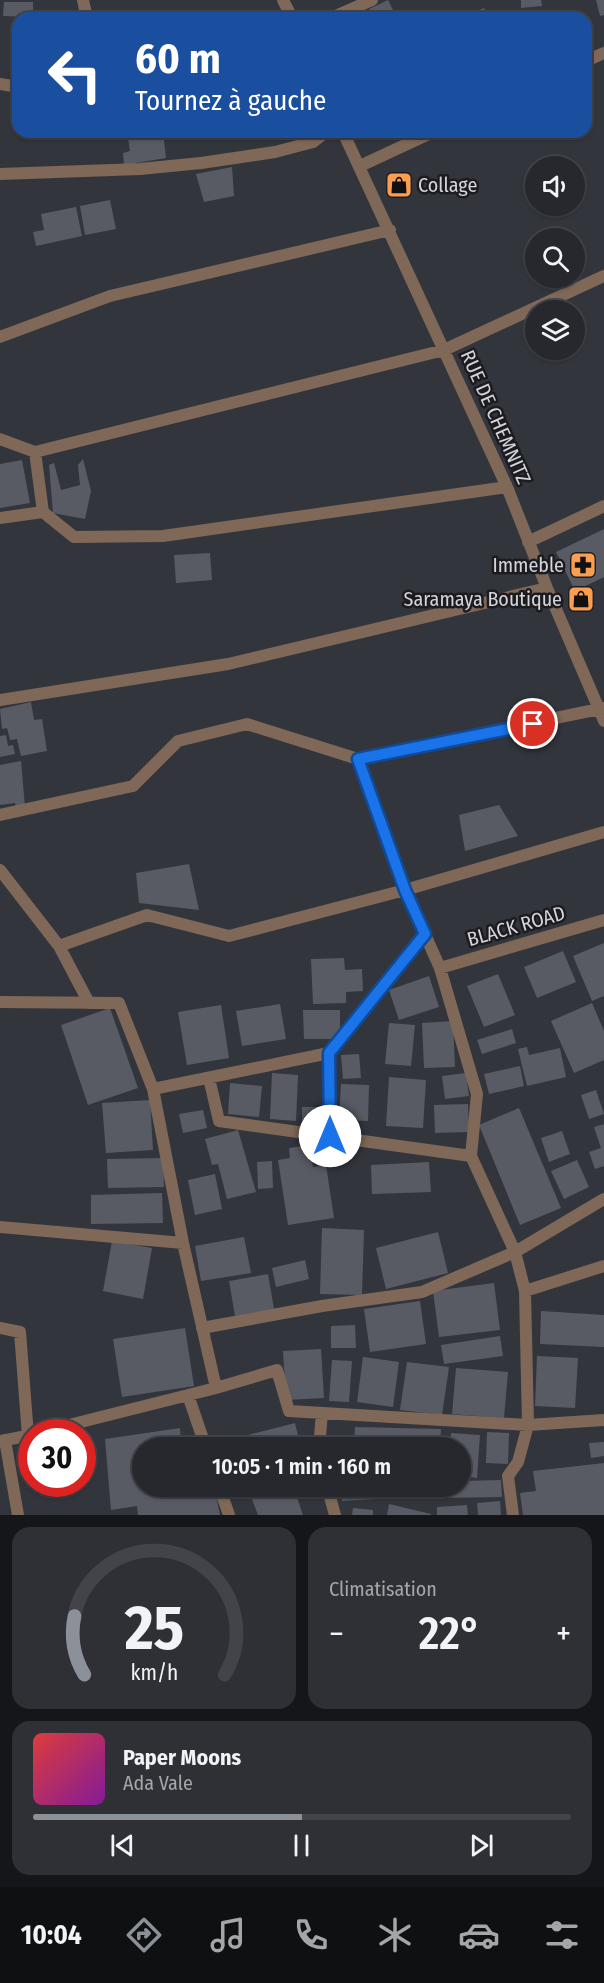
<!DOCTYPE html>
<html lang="fr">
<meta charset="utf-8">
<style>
:root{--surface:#26282e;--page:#2e3036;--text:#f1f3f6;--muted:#a4a6aa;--line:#42444a;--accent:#8c9099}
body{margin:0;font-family:"Fira Sans Condensed",sans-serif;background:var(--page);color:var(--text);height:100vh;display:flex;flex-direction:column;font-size:22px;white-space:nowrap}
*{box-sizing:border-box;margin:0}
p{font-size:20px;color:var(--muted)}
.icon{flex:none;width:33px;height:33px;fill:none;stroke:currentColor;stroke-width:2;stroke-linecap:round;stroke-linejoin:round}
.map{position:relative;height:1515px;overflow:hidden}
.side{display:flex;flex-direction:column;gap:12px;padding:12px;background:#151619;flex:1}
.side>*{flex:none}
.banner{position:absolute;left:12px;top:12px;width:580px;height:126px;border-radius:18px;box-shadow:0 2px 4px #0004,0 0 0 2px var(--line);background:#1a4fa0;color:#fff;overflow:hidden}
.buttons{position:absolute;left:525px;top:156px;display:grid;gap:12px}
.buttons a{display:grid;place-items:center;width:60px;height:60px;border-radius:50%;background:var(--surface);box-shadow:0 2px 4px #0004,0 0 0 2px var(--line);font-size:30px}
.speed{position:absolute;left:18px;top:1419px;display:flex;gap:12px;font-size:30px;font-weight:700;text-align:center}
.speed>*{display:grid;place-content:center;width:78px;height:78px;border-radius:50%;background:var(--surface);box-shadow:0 2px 4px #0004,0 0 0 2px var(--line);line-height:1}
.speed .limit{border:9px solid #d22;background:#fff;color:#111}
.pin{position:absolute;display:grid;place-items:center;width:51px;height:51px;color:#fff;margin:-26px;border:3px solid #fff;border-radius:50%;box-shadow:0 2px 6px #0007}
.me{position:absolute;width:66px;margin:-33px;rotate:0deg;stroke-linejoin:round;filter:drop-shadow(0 0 4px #0008)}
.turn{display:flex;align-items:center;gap:21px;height:126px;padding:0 24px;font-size:27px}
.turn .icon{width:78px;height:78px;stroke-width:2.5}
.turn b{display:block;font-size:42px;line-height:51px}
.big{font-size:45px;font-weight:600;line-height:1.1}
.side .widget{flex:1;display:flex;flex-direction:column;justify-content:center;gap:9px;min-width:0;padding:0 21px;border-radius:18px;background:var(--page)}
.side .dial{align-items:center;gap:0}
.dial svg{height:156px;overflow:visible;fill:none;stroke:var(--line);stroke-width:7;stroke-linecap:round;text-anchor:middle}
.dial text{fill:var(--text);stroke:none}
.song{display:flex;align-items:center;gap:18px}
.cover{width:72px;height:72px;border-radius:9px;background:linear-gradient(135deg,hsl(0 70% 55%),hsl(290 70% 35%))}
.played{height:6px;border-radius:3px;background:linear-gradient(90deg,var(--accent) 50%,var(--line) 50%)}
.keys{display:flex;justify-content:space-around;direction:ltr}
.heat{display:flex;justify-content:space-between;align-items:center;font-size:33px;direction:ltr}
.side .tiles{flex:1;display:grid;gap:12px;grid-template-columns:1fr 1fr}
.widget:last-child{grid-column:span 2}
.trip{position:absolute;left:132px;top:1437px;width:339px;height:60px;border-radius:30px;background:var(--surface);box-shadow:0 2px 4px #0004,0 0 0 2px var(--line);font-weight:600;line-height:60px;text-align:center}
.tabs{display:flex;height:96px;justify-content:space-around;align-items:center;background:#0f1012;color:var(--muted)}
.tabs .icon{width:42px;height:42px}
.tabs .on{color:var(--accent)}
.tabs b{font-size:27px;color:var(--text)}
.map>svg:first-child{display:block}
.building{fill:#595b64}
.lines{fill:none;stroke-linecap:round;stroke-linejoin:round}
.minor{stroke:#7f6857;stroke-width:12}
.route-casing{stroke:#114b97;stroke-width:15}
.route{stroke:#1a73e8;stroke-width:10}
.labels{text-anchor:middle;stroke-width:5;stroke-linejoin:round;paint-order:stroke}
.poi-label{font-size:20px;fill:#d4d4da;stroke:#1c1c20;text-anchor:end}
.street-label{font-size:20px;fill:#d4d4da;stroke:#1c1c20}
</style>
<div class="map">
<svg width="604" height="1515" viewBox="0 0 604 1515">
<rect width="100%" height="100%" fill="#33353d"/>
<!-- building -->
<path class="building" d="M388 0 397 18H374L369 9Z
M521 0H541L542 6 521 8Z
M596 0H604V15L600 16Z
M4 2H33V17L3 16Z
M484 8 489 18H461Z
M142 132H163L166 158 124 165 123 153 130 151 128 138Z
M232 167 234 196 204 202 196 174Z
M110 200 116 229 85 235 80 206Z
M76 207 82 236 36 246 33 232 44 230 41 214Z
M83 459 91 491 85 519 53 513 49 465 54 463 61 490 80 485 78 465Z
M22 460 30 503 0 508V464Z
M604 529V577L575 591 556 552Z
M210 553 212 580 176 583 174 555Z
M31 702 34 720 42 719 47 751 21 756 17 739 10 740 7 728 2 729 0 709Z
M6 735 8 746 13 745 15 754 0 757V736Z
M21 761 25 807 16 809 15 803 0 805V765Z
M499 805 518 836 465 851 459 815Z
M189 864 199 910 139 903 136 873Z
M604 943V996L592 1001 573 956Z
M563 951 576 982 537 998 524 967Z
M344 958 345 970 362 969 363 991 346 992V1003L313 1004 311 959Z
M498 974 515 1015 484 1027 467 986Z
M429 976 439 1007 399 1020 389 990Z
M592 1003 604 1031V1060L574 1073 551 1021Z
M280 1004 286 1039 242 1046 236 1011Z
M221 1005 229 1058 187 1065 178 1012Z
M110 1008 138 1088 88 1105 61 1025Z
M303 1010H340V1039H304Z
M453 1021 455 1067 424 1068 422 1023Z
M389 1023 415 1025 411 1066 385 1064Z
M512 1029 516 1043 482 1054 477 1040Z
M527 1047 529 1055 560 1048 566 1077 527 1086 518 1049Z
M359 1054 361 1078 343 1079 341 1055Z
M520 1066 524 1086 489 1094 484 1074Z
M272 1073 298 1075 296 1121 270 1119Z
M466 1073 469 1096 445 1099 442 1076Z
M389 1077 426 1080 423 1128 386 1126Z
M230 1083 262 1086 259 1117 228 1114Z
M341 1084 369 1085 368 1121 339 1120Z
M596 1090 604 1114 589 1119 581 1095Z
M150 1100 153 1150 106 1153 102 1103Z
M468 1104 469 1132 435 1133 434 1105Z
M302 1107H324V1123L302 1122Z
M519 1108 561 1208 520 1225 479 1125Z
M203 1110 207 1128 183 1133 179 1114Z
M604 1124V1166L595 1169 589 1152 601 1148 594 1127Z
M238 1130 256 1192 227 1199 218 1164 212 1165 205 1139Z
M562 1131 570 1154 549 1162 541 1138Z
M333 1141 335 1161 319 1163 316 1144Z
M309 1145 313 1167 326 1165 334 1218 288 1225 278 1160 290 1158 289 1148Z
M163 1158 164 1187 108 1188 107 1159Z
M577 1160 589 1187 564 1199 551 1171Z
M272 1161 273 1188 258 1189 257 1162Z
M429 1162 431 1192 372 1194 371 1165Z
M215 1174 222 1209 195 1215 188 1180Z
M162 1193 163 1223 91 1224V1195Z
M322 1228 364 1230 362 1295 320 1294Z
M438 1232 448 1273 386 1289 376 1248Z
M244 1237 251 1273 201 1281 195 1246Z
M112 1241 152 1248 143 1299 103 1291Z
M305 1260 309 1279 276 1287 272 1268Z
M268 1274 274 1309 235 1316 229 1281Z
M494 1283 500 1330 439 1337 433 1291Z
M420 1301 426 1344 370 1352 364 1309Z
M541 1311 604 1315V1347L540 1344Z
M355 1325 356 1348H331V1326Z
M185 1328 194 1386 122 1397 113 1339Z
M500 1336 503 1356 444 1364 441 1345Z
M321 1349 324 1398 286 1400 283 1351Z
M537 1356 578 1358 575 1408 535 1406Z
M363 1357 399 1362 393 1407 357 1402Z
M332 1360 352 1361 349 1402 329 1401Z
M407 1362 449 1367 442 1415 400 1410Z
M456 1368 508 1372 504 1418 452 1414Z
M295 1423 301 1448H218L217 1443Z
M355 1427 441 1429 440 1448H354Z
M180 1428 181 1448H142V1486H214L220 1515H138L137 1506 111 1510 105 1439Z
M487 1432 509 1433 508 1464 486 1463Z
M451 1433 480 1435 477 1478 460 1476V1448H450Z
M604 1442V1456L591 1458 589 1443Z
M604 1463V1515H523L520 1493 536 1491 533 1471Z
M501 1480 502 1497 439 1498V1486H460V1481Z
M247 1486H293L303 1515H258Z
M341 1486H375L376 1499 342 1501Z
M500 1501 501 1515H478L477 1503Z
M389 1504 431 1514V1515H387Z
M467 1505 468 1515H437V1507Z
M353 1508 373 1510V1515H352Z"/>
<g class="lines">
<!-- minor -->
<path class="minor" d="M83 0 87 18
M283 0 292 18
M331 18 372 0
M586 61 604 53
M0 84 18 87
M343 132 507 487 547 588 604 721
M360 166 433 132
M0 174 140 169 201 163 275 152 313 142 326 132
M0 337 110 296 390 230
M0 439 35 452 444 350 604 276
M35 452 43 512
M0 518 43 512 74 537 163 536 507 487
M528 542 604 506
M0 700 228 664 547 588
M358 759 604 708
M0 815 133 786 178 741 247 724 358 759 405 890 440 968 477 1094 471 1156 515 1252 525 1291 528 1425 518 1462 508 1476 513 1515
M0 870 59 946 89 1003
M59 946 147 915 229 936 405 890 604 832
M440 968 604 920
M0 1002 119 1003 153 1089 183 1243 216 1388
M209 1078 219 1121 471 1156
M153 1089 329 1053
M330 1136 329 1053 425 935
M0 1227 183 1243
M525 1291 604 1266
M0 1328 20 1332 28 1436
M202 1328 322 1306 422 1292 515 1252 604 1199
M188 1395 206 1448
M41 1432 216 1388 277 1370 289 1411 528 1425 604 1420
M5 1440 18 1515
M0 1441 32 1435
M319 1448 322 1413
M219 1486 229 1515
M327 1486 335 1515"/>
</g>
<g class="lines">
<defs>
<path id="route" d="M330 1136 329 1053 425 934 405 890 358 759 533 724"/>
</defs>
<!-- route casing -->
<use href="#route" class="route-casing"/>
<!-- route -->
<use href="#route" class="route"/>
</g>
<!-- icons -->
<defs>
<symbol id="shop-square" viewBox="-11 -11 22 22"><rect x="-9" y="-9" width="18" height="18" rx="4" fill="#fb9e50" stroke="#1c1c20"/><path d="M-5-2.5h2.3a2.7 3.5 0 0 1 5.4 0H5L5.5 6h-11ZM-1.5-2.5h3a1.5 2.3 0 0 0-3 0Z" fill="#111"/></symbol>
<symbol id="pharmacy-square" viewBox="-11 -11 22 22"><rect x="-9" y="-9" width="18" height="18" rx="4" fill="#fb9e50" stroke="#1c1c20"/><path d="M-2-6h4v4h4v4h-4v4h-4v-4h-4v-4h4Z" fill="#111"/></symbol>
</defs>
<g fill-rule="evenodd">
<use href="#shop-square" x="384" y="170" width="30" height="30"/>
<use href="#pharmacy-square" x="568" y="550" width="30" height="30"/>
<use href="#shop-square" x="566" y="584" width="30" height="30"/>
</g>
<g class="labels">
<!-- poi labels -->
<g class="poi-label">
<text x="418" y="192" text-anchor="start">Collage</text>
<text x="564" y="572">Immeble</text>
<text x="562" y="606">Saramaya Boutique</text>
</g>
<!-- street labels -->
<g class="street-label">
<text transform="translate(496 417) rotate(66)" y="7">RUE DE CHEMNITZ</text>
<text transform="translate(516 926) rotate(-16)" y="7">BLACK ROAD</text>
</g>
</g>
</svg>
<div class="buttons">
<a><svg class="icon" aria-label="sound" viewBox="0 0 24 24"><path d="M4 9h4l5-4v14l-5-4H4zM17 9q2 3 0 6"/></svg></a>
<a><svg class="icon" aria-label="search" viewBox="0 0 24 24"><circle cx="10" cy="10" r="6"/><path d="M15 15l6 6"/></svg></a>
<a><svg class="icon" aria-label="layers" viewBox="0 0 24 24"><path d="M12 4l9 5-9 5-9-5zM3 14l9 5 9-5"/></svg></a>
</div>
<div class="speed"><div class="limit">30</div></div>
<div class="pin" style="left:533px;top:724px;background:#d93025"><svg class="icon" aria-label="arrive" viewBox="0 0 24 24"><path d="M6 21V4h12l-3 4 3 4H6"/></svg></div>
<svg class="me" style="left:330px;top:1136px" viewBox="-20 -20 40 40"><circle r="19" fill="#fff"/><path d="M0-13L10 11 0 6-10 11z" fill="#1a73e8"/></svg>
<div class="trip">10:05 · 1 min · 160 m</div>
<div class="banner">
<div class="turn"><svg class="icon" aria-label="left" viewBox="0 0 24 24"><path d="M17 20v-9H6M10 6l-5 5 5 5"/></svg><div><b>60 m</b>Tournez à gauche</div></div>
</div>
</div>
<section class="side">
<div class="tiles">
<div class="widget dial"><svg viewBox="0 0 100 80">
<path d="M14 69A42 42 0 1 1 86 69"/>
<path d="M14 69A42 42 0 0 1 9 39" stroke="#8c9099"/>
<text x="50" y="56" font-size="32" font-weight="700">25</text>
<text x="50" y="72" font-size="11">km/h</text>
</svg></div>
<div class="widget"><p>Climatisation</p>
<div class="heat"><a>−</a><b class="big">22°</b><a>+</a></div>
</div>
<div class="widget">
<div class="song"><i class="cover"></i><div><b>Paper Moons</b><p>Ada Vale</p></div></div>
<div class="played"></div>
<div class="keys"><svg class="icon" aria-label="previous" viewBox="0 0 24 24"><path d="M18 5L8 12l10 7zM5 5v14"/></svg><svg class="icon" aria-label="pause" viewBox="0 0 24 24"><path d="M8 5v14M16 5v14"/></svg><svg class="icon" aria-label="next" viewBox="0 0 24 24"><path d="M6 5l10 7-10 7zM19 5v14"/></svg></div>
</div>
</div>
</section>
<nav class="tabs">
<b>10:04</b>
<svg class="icon on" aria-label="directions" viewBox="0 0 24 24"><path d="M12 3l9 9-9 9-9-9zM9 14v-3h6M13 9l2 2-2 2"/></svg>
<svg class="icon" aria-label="music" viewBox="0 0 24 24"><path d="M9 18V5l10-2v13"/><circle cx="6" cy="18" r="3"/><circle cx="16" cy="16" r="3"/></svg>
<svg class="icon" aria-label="phone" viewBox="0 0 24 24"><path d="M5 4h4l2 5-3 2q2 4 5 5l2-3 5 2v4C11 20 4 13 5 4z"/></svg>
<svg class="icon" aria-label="climate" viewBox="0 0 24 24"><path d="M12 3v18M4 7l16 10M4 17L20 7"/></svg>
<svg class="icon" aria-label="car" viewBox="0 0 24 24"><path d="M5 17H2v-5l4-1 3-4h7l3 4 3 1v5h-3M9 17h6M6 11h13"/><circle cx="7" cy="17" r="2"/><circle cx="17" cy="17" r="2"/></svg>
<svg class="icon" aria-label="filters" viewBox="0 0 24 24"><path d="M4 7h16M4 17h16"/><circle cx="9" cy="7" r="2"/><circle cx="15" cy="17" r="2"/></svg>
</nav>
